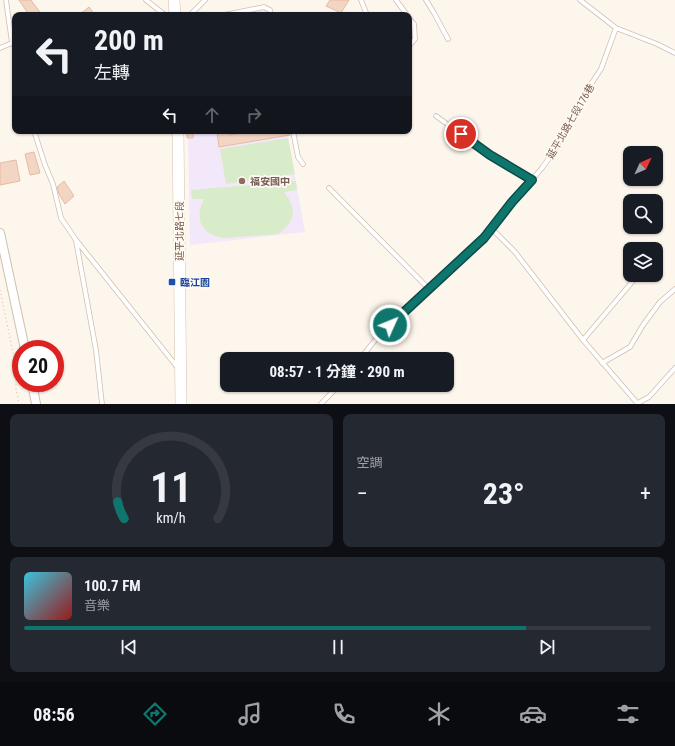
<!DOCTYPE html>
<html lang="zh-TW">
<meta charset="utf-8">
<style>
:root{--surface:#171b24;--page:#242831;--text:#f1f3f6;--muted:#9ea1a6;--line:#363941;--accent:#0f766e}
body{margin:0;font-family:"Roboto Condensed","Noto Sans TC",sans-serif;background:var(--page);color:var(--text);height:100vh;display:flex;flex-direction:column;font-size:15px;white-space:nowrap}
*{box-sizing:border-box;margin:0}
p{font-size:13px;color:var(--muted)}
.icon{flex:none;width:22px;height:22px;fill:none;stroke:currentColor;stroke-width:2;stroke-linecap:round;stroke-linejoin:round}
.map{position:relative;height:404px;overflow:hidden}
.side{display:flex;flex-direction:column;gap:10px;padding:10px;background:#0d0f14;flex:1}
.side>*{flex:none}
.guide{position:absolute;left:12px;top:12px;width:400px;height:122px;border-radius:8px;box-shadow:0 1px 3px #0004;background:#171b24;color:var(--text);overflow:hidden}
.needle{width:26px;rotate:46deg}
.tools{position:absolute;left:623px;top:146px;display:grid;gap:8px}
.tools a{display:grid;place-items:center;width:40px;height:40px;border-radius:8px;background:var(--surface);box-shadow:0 1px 3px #0004;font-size:20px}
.speed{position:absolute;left:12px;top:340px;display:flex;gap:8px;font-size:20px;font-weight:700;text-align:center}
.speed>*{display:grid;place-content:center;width:52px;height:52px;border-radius:50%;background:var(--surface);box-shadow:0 1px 3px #0004;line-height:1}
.speed .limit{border:6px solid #d22;background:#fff;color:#111}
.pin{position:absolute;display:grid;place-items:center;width:34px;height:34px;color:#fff;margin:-17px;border:2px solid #fff;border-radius:50%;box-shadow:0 1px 4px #0007}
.me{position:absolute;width:44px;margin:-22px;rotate:46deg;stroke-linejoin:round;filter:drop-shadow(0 0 3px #0008)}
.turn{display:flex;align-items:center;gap:14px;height:84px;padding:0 16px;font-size:18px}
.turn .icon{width:52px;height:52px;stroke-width:2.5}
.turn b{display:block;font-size:28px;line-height:34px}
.lanes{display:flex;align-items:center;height:38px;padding:0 16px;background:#0003;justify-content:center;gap:20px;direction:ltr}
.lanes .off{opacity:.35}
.big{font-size:30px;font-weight:700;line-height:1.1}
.side .widget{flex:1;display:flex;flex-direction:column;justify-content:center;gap:6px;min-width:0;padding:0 14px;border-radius:8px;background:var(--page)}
.side .dial{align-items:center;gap:0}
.dial svg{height:104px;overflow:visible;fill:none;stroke:var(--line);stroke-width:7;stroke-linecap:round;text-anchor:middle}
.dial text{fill:var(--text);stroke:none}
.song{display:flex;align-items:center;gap:12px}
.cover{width:48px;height:48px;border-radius:6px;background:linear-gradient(135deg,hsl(190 70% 55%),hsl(0 70% 35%))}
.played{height:4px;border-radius:2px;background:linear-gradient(90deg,var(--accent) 80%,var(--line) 80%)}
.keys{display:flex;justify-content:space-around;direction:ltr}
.heat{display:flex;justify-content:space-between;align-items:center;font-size:22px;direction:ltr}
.side .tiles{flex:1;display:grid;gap:10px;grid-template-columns:1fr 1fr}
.widget:last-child{grid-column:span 2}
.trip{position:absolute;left:220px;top:352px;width:234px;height:40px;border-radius:8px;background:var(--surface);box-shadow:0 1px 3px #0004;font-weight:700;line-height:40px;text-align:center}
.tab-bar{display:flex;height:64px;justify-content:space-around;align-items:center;background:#090b0e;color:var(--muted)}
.tab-bar .icon{width:28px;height:28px}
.tab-bar .active{color:var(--accent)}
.tab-bar b{font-size:18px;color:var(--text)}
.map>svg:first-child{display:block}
.education{fill:#f3e8fa}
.green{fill:#d8ecc9}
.building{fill:#f3d5c3;stroke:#e6bba3}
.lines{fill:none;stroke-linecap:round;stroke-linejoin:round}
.lane-casing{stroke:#d1beb0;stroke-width:5.5}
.street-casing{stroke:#d1beb0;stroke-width:10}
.secondary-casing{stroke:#d6c0b0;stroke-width:12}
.path{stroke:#d9b8a5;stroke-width:1;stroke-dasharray:1 3;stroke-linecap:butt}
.lane{stroke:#fff;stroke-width:4}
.street{stroke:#fff;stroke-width:8}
.secondary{stroke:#fff;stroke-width:11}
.route-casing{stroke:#0a4d48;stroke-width:10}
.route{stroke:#0f766e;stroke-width:7}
.education-dot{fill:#8d6e63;stroke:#fffaf3;stroke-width:1.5}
.transit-dot{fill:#1a4fb4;stroke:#fffaf3;stroke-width:1.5}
.labels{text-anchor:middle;stroke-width:3.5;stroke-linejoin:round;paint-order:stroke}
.street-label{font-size:10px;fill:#7a5c4d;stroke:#fffaf3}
.education-label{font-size:10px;font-weight:bold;fill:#785e54;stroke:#fffaf3;text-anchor:start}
.transit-label{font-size:10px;font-weight:bold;fill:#164399;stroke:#fffaf3;text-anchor:start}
</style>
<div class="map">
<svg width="675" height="404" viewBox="0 0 675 404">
<rect width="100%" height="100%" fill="#fdf6ec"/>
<!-- education -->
<path class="education" d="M266 9 267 15H239Z
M188 131H287L305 232 190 245Z"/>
<!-- green -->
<path class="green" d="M288 138 295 174 226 184 220 149Z
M296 181 297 190 284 192C297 208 296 222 278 234L223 238C201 234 194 219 204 199H192L191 190Z"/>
<!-- building -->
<path class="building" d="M19 0H31L42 15H29Z
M330 0H349L341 13 326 6Z
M89 7 95 15H79Z
M187 131H193V138H187Z
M217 131H228L229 135 252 131H290V135L219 147Z
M34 152 40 173 30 175 25 154Z
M16 160 20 181 0 185V163Z
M64 181 74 196 65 204 59 194 57 187Z"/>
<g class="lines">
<defs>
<path id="lane" d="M6 0 12 43 15 45
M146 0 165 15
M361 0 367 15
M396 0 407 15
M426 0 434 13 448 39
M580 0 616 28 657 44 675 53
M190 15 205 0
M224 15 264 7 270 10 271 15
M409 18 414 24 415 39 409 46
M0 48 12 43
M436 116 490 155 532 181
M34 131 45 165 53 184 61 218 76 240 178 368
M293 131 298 157 303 164
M329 188 428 288
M492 229 515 252 583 340 638 404
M76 241 96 350 102 404
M583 340 638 275
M360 359 380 334 428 288 484 238 512 203 542 168 554 151 583 96 601 69 616 28
M602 363 630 347 643 325 660 302 675 289
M638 403 649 397 675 368
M321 404 339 385"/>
<path id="street" d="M0 233 25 349
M32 383 36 404"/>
<path id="secondary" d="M174 0 175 15
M178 131 181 404"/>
</defs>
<!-- lane casing -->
<use href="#lane" class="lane-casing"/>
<!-- street casing -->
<use href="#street" class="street-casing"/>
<!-- secondary casing -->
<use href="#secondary" class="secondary-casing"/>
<!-- path -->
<path class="path" d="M0 290 16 367V389L19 404"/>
<!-- lane -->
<use href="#lane" class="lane"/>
<!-- street -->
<use href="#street" class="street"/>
<!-- secondary -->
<use href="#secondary" class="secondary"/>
</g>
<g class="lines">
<defs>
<path id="route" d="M390 325 484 238 512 202 532 180 490 155 461 134"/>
</defs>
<!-- route casing -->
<use href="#route" class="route-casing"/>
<!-- route -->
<use href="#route" class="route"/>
</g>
<!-- markers -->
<circle class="education-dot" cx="242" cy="181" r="4"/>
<rect class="transit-dot" x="168" y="278" width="8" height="8" rx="2"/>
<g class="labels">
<!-- street labels -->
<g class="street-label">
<text transform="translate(570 121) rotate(-60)" y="4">延平北路七段176巷</text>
<text transform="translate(179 231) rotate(-90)" y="4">延平北路七段</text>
</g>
<!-- education labels -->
<g class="education-label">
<text x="250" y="185">福安國中</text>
</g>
<!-- transit labels -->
<g class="transit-label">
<text x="180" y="286">臨江園</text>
</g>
</g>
</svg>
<div class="tools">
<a><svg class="needle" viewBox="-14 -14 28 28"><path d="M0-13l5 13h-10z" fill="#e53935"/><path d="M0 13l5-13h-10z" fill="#9ea1a6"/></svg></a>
<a><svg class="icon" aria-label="search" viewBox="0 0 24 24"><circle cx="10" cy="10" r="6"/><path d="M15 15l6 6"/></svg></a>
<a><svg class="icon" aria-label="layers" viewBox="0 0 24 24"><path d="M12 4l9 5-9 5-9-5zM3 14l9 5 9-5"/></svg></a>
</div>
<div class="speed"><div class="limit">20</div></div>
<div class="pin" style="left:461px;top:134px;background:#d93025"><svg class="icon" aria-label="arrive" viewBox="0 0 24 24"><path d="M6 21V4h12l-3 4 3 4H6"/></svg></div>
<svg class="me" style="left:390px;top:325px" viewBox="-20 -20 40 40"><circle r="17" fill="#0f766e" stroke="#fff" stroke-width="3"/><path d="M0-11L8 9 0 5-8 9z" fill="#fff"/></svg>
<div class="trip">08:57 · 1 分鐘 · 290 m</div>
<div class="guide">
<div class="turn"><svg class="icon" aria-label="left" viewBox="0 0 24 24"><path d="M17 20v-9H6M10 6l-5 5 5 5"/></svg><div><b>200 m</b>左轉</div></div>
<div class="lanes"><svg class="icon" aria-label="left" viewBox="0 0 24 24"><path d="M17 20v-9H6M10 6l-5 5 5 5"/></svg><svg class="icon off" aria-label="ahead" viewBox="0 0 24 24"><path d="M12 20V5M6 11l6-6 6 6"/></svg><svg class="icon off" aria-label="right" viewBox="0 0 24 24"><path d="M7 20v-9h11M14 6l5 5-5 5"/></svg></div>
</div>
</div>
<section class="side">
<div class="tiles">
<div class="widget dial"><svg viewBox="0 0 100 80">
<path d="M14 69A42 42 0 1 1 86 69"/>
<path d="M14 69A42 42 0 0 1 9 56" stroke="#0f766e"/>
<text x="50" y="56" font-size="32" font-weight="700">11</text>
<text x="50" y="72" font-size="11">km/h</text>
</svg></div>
<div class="widget"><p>空調</p>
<div class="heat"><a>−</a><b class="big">23°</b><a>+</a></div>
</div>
<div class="widget">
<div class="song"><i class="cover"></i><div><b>100.7 FM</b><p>音樂</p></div></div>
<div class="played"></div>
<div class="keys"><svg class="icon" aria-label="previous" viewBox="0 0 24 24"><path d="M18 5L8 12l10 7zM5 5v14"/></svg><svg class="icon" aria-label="pause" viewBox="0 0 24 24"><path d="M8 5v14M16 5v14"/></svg><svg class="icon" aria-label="next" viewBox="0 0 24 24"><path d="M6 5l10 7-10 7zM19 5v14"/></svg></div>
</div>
</div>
</section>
<nav class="tab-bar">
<b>08:56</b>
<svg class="icon active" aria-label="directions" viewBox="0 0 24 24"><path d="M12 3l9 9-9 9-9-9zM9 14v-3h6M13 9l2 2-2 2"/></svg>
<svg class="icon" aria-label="music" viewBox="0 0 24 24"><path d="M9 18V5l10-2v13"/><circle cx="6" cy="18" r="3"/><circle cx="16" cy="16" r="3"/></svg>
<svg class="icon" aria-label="phone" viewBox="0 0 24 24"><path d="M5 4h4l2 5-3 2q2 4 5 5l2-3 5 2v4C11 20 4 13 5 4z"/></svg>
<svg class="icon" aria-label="climate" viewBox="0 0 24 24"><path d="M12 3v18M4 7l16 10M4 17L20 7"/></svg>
<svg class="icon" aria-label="car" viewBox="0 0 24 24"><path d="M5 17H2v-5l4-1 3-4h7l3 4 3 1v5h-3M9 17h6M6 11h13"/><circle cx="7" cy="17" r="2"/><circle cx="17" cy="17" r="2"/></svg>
<svg class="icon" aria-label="filters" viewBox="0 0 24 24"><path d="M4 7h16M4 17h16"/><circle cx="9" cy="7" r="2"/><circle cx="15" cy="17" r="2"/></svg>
</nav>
